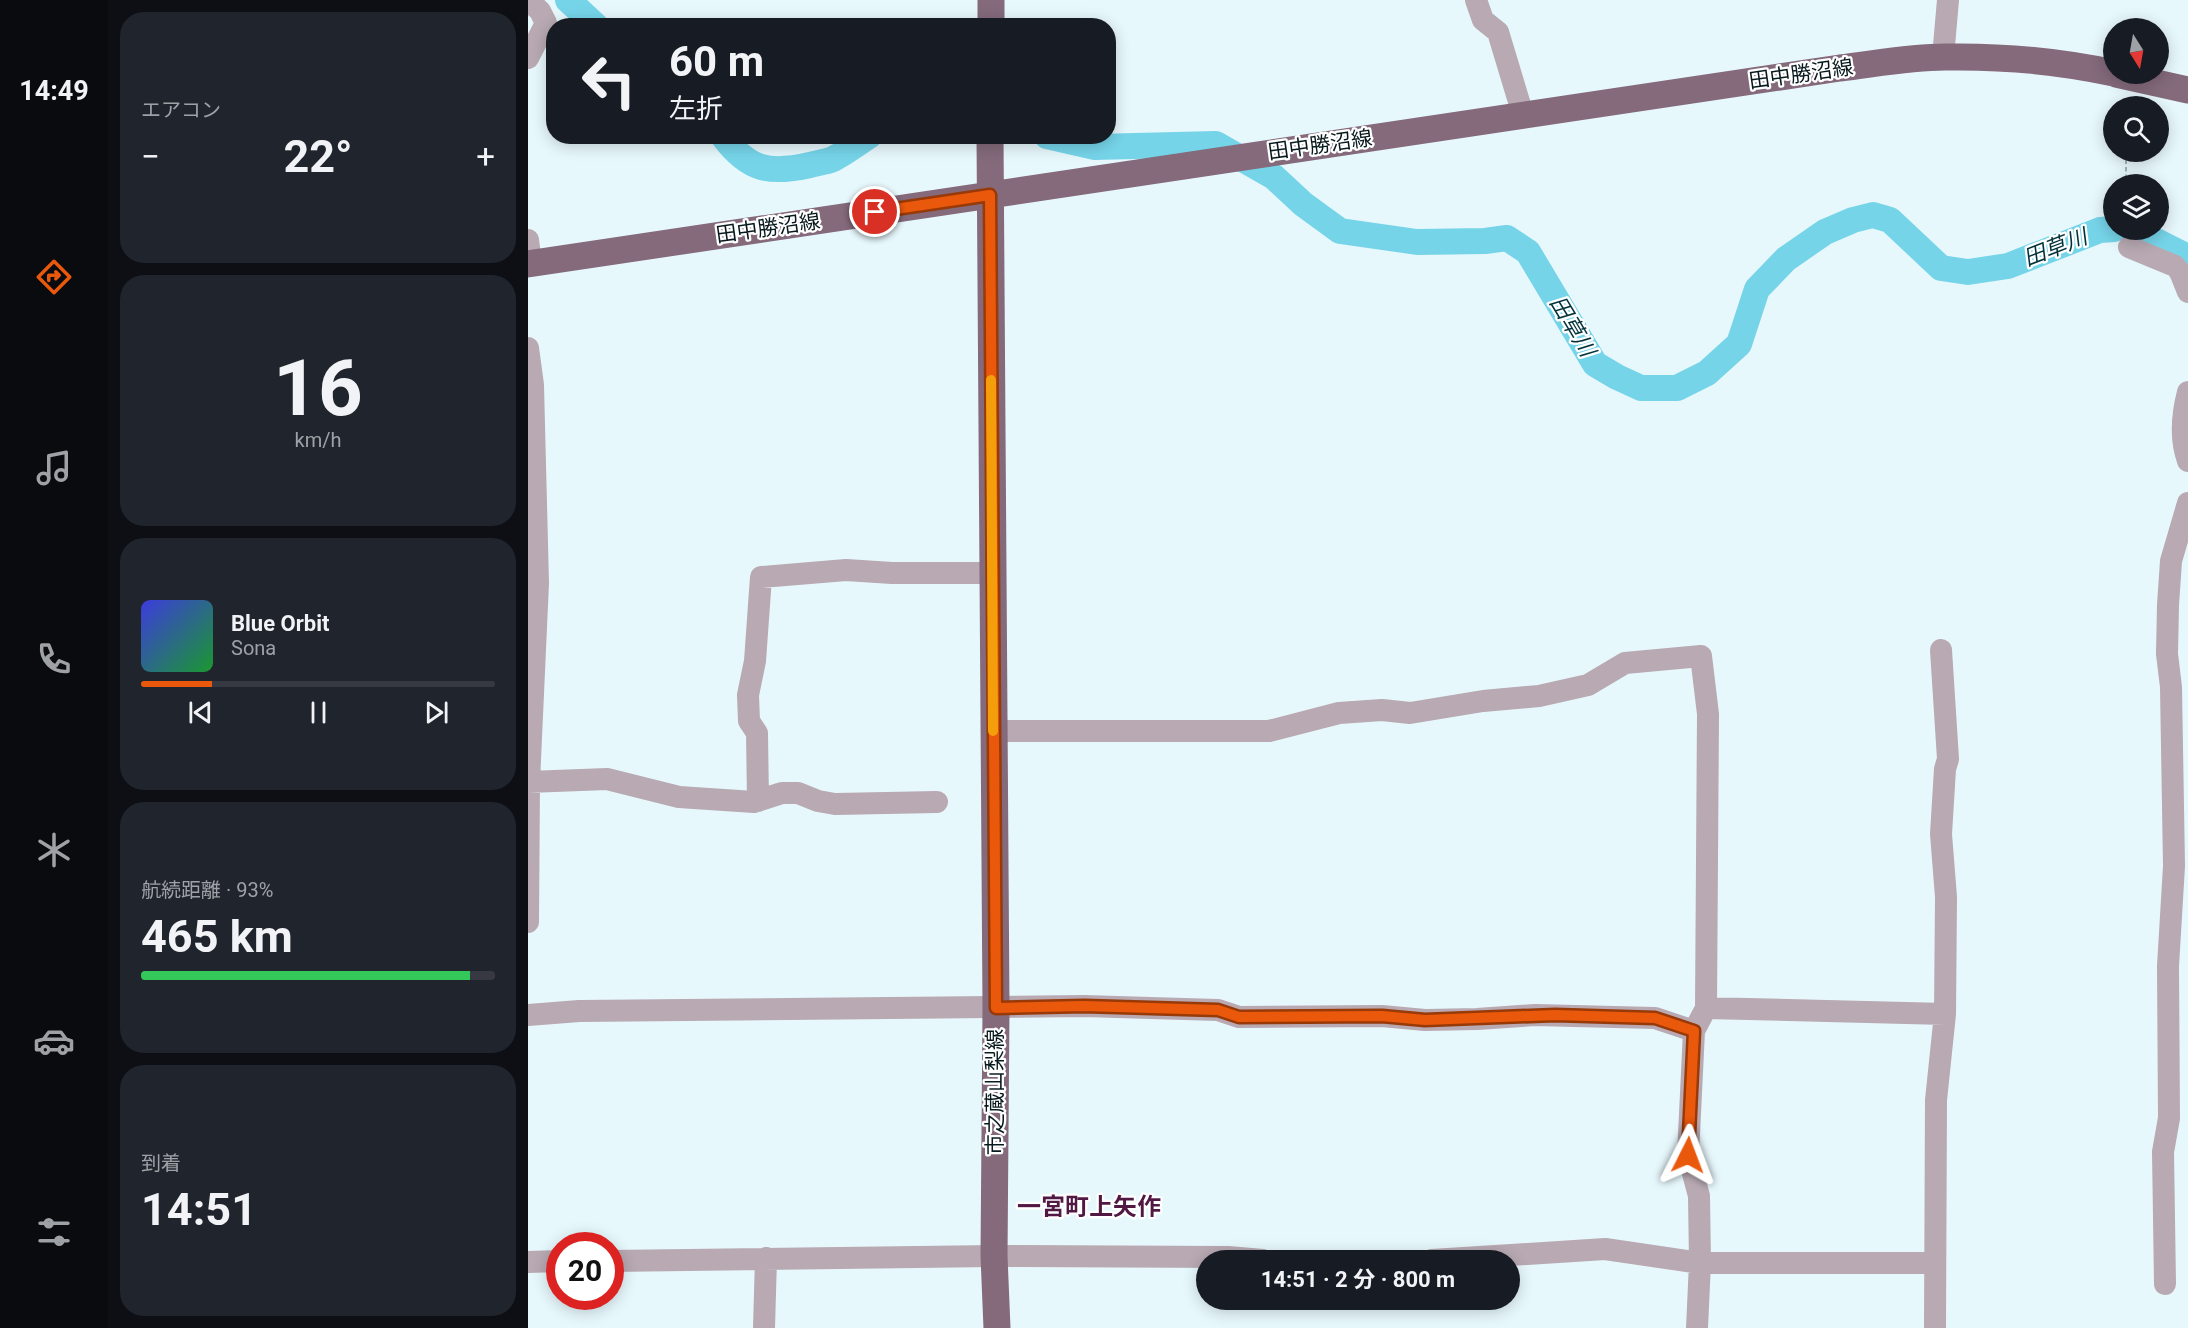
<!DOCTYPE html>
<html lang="ja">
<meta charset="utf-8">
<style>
:root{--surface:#171b24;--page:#20242c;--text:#f1f3f6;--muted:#9ea1a6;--line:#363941;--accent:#ea580c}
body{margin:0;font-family:Roboto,"Noto Sans JP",sans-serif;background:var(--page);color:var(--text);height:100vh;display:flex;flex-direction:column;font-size:22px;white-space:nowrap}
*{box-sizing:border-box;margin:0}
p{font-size:20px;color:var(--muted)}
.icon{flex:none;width:33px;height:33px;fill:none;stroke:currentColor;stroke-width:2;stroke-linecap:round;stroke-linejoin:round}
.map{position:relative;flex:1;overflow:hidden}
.sheet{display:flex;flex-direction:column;gap:12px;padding:12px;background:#0d0f14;width:420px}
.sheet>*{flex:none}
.top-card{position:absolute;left:18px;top:18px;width:570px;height:126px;border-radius:24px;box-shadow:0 3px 15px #0003;background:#171b24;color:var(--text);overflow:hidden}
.needle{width:39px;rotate:169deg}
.controls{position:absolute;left:1575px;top:18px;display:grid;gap:12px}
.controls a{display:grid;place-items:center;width:66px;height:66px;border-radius:50%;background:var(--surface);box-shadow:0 3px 15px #0003;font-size:30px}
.speed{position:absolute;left:18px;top:1232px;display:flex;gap:12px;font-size:30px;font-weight:700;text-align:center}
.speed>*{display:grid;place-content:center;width:78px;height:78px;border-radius:50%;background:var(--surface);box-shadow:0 3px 15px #0003;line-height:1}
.speed .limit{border:9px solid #d22;background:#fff;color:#111}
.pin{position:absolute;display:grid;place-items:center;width:51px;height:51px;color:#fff;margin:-26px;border:3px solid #fff;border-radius:50%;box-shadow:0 2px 6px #0007}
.me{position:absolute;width:66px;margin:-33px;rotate:3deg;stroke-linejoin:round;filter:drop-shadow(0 0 4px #0008)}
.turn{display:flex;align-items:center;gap:21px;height:126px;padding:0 24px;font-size:27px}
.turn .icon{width:78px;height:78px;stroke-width:2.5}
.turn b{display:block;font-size:42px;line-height:51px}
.big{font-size:45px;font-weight:700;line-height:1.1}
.sheet .widget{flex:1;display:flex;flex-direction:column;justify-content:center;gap:9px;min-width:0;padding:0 21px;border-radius:24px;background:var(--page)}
.sheet .dial{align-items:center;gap:0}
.dial b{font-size:78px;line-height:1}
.song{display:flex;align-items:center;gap:18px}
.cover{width:72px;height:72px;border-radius:9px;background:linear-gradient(135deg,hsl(240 70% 55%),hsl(130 70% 35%))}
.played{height:6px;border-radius:3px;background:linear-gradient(90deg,var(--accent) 20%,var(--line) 20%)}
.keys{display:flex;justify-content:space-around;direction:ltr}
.heat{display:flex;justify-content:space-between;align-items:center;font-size:33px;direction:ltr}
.charge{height:9px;border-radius:4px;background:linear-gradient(90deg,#34c759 93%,var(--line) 0)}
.trip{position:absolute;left:668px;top:1250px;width:324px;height:60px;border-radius:30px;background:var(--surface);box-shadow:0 3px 15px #0003;font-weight:700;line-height:60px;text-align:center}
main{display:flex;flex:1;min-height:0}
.tab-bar{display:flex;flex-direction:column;width:108px;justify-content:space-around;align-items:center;background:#090b0e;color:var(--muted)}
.tab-bar .icon{width:42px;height:42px}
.tab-bar .selected{color:var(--accent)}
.tab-bar b{font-size:27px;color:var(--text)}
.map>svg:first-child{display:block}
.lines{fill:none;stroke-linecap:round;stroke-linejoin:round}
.river{stroke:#76d4e9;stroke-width:26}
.path{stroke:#a3b4b8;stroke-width:2;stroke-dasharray:4.5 3;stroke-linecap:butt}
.minor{stroke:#b8a9b2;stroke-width:22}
.major{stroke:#846a7b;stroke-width:27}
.route-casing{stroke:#983908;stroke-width:15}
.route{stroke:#ea580c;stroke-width:10}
.slow{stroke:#f59e0b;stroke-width:10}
.labels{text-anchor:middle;stroke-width:4.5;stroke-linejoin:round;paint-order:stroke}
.street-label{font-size:21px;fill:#08191d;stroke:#fff}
.water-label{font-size:22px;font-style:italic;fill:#02323b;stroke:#fff}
.quarter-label{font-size:24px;font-weight:bold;fill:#501842;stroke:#fff}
</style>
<main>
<nav class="tab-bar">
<b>14:49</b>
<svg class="icon selected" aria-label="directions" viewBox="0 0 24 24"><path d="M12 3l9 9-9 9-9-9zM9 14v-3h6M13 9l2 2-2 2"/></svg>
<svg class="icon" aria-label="music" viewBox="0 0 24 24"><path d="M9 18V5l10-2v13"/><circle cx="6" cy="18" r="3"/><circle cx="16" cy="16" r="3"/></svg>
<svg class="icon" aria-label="phone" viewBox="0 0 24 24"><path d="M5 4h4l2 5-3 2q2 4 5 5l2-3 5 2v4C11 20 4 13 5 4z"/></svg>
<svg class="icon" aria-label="climate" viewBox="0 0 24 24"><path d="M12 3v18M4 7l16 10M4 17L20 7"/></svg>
<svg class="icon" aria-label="car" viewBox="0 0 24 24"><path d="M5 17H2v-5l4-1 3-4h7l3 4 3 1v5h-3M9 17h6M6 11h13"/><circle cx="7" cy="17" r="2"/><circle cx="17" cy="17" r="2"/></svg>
<svg class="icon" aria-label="filters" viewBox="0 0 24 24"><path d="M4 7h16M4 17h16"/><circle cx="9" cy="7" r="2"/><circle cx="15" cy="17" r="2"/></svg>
</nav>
<section class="sheet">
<div class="widget"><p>エアコン</p>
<div class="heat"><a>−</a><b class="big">22°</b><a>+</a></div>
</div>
<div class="widget dial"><b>16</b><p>km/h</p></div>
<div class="widget">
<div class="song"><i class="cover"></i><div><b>Blue Orbit</b><p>Sona</p></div></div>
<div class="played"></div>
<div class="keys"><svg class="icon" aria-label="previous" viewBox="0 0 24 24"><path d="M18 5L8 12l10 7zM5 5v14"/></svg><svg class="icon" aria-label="pause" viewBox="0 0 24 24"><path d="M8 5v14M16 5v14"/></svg><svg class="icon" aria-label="next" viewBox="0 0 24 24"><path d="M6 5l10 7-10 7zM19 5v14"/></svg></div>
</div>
<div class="widget"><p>航続距離 · 93%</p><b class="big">465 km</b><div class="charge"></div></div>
<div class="widget"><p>到着</p><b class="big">14:51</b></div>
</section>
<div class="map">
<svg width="1660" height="1328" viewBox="0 0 1660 1328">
<rect width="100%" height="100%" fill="#e7f8fd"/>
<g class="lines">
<!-- river -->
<path class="river" d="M40 0 68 26
M195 136C221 171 242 174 282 165 289 163 298 162 305 159 317 153 329 144 341 136
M519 136 567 147 688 144 746 177 775 204 812 231 889 242 957 241 979 238 1000 252 1067 364 1089 377 1113 388H1149L1179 373 1211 344 1229 289 1258 259 1297 232 1325 220 1345 215 1362 220 1413 268 1440 272 1480 266 1572 230 1586 229
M1606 230 1660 257"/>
<!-- path -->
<path class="path" d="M1601 106V97
M1598 152V184"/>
<!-- minor -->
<path class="minor" d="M0 0 12 11 18 23 0 58
M948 0 955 20 970 32 995 115
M1415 57 1420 0
M0 240 3 263
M1601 247 1647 266 1652 272 1660 292
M0 348 5 385 10 583 1 782 0 922
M1660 392C1654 415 1652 439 1660 461
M465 731H741L811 713 854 710 882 713 955 701 1011 696 1060 685 1097 663 1173 656 1180 714 1178 1008 1166 1031 1160 1155 1171 1196 1172 1263 1169 1328
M0 782 79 779 151 797 226 802 254 793H270L290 801 307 804 409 802
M230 801 229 733 221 721 220 695 227 661 233 577 318 570 364 573H464
M1178 1008 1417 1014
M0 1015 51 1011 556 1006 690 1010 711 1017 854 1016 897 1020 949 1019 1007 1015 1127 1018 1166 1031
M904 1260 1077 1249 1172 1263H1407
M82 1261 466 1256 700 1257 735 1260
M0 1262 32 1261
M1637 1284 1635 1152 1641 1118 1640 966 1646 866 1643 687 1639 654 1640 605 1643 561 1660 503
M236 1328 238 1258
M1407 1328 1408 1100 1417 1014 1418 897 1413 834 1417 769 1420 759 1413 650"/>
<!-- major -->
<path class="major" d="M463 26V0
M1588 74 1660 90
M462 136 468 1008 466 1256 469 1328
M0 264 1312 68C1346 64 1382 57 1417 57 1474 56 1530 61 1586 73"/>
</g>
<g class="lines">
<defs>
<path id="route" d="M347 212 462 195 468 1008 556 1006 690 1010 711 1017 854 1016 897 1020 1027 1015 1127 1018 1166 1031 1160 1155"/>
</defs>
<!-- route casing -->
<use href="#route" class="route-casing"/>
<!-- route -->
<use href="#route" class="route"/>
<!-- slow -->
<path class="slow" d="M463 380 465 731"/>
</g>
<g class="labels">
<!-- street labels -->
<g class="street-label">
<text transform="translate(1273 74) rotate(-8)" y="7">田中勝沼線</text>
<text transform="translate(792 145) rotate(-8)" y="7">田中勝沼線</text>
<text transform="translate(240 228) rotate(-8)" y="7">田中勝沼線</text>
<text transform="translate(467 1092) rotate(-90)" y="7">市之蔵山梨線</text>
</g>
<!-- water labels -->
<g class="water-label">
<text transform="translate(1527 247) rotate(-21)" y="8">田草川</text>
<text transform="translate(1045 326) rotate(59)" y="8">田草川</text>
</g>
<!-- quarter labels -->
<g class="quarter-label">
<text x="561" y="1215">一宮町上矢作</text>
</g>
</g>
</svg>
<div class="controls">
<a><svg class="needle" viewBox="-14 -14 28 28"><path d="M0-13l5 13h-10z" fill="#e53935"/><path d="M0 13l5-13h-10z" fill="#9ea1a6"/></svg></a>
<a><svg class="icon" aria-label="search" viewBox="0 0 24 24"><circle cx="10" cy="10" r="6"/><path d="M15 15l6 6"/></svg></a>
<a><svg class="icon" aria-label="layers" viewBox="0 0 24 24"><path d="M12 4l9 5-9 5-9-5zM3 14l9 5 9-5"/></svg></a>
</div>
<div class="speed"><div class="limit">20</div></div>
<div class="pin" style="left:347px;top:212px;background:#d93025"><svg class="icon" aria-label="arrive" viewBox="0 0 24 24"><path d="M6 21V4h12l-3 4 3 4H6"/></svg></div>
<svg class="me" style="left:1160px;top:1155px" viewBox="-20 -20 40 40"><path d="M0-17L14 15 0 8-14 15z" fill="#ea580c" stroke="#fff" stroke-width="4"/></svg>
<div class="trip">14:51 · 2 分 · 800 m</div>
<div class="top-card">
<div class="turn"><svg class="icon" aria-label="left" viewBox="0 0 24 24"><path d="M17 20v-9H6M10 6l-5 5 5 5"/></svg><div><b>60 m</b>左折</div></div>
</div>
</div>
</main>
